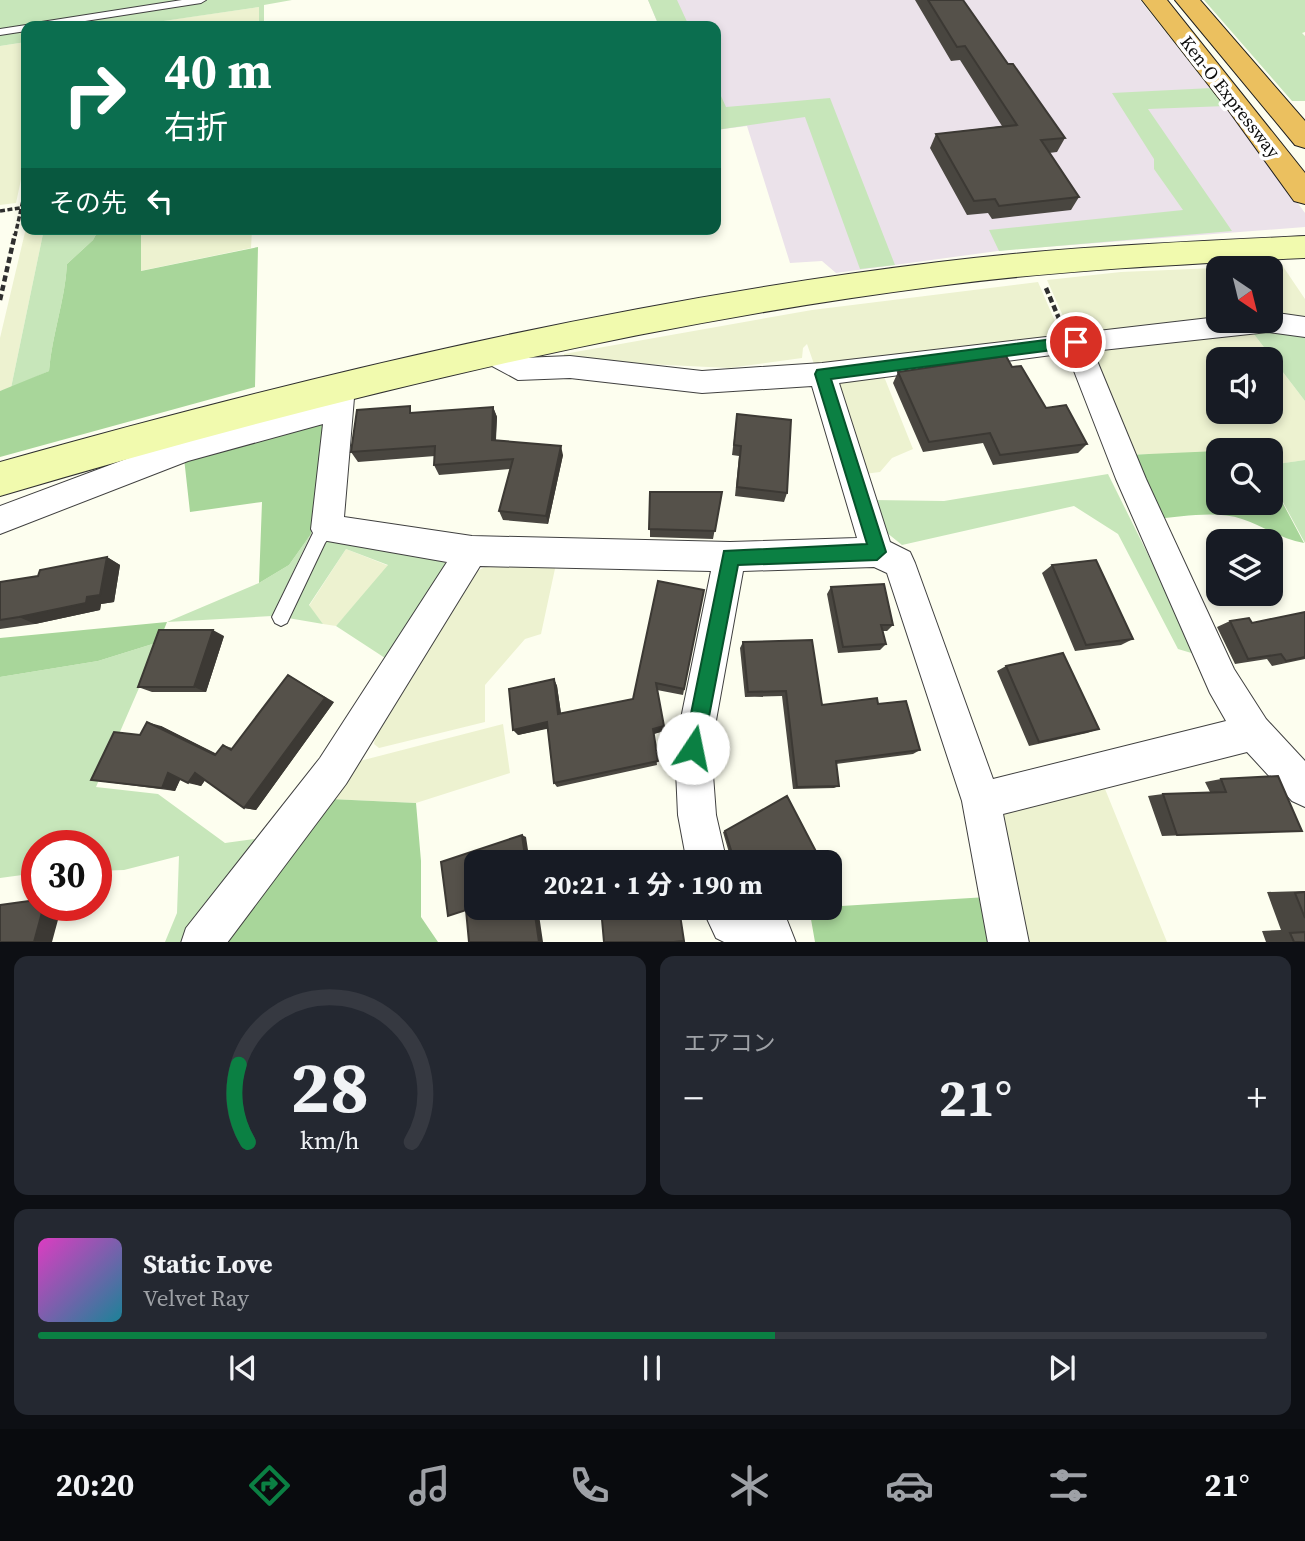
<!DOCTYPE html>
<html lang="ja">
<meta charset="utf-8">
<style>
:root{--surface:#171b24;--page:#242831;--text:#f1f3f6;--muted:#9ea1a6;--line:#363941;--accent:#0b8043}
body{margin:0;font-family:"Source Serif 4","Noto Sans JP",serif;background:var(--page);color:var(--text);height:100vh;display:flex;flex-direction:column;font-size:26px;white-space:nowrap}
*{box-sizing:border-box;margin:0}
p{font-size:23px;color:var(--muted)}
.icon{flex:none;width:38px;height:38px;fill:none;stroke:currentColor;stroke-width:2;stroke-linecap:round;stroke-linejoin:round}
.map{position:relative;height:942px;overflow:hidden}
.drawer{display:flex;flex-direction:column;gap:14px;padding:14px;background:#0d0f14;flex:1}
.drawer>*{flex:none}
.banner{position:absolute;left:21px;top:21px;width:700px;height:214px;border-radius:14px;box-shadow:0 4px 10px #0003;background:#0b6e4f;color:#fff;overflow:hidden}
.needle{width:46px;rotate:145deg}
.buttons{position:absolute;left:1206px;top:256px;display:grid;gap:14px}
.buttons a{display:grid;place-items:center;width:77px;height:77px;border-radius:14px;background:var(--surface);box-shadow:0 4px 10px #0003;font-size:35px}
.speed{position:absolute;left:21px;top:830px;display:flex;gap:14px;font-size:35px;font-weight:700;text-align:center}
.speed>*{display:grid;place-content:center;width:91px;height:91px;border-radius:50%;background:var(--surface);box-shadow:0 4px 10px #0003;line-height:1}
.speed .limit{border:10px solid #d22;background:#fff;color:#111}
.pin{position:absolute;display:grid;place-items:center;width:60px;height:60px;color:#fff;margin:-30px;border:4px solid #fff;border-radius:50%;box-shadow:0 2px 7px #0007}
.me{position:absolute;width:77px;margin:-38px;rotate:11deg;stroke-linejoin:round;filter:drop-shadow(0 0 5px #0008)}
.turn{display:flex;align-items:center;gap:24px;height:147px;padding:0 28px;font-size:32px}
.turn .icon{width:91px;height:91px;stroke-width:2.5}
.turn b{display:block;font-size:49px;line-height:60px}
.then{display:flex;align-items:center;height:66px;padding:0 28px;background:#0003;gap:14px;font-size:26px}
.big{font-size:52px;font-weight:700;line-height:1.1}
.drawer .tile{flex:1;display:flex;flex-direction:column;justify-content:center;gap:10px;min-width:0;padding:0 24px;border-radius:14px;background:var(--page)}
.drawer .dial{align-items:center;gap:0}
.dial svg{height:182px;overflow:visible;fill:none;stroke:var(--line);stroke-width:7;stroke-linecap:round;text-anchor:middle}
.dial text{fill:var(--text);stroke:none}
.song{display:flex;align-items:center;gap:21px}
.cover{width:84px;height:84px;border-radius:10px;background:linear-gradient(135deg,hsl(310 70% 55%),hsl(190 70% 35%))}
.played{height:7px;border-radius:4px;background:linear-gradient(90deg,var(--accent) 60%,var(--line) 60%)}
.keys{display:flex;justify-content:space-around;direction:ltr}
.heat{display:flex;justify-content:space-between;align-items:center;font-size:38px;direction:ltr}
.drawer .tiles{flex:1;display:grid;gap:14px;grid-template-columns:1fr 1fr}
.tile:last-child{grid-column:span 2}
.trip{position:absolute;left:464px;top:850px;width:378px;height:70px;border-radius:14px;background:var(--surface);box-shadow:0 4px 10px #0003;font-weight:700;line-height:70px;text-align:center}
.tab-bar{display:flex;height:112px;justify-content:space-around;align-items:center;background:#090b0e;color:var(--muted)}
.tab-bar .icon{width:49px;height:49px}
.tab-bar .active{color:var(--accent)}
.tab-bar b{font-size:32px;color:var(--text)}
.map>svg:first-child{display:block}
.industrial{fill:#ebe2ea}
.farmland{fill:#edf2d0;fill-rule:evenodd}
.green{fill:#c7e6ba}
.forest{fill:#a8d69a}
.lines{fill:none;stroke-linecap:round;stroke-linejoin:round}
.lane-casing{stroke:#404040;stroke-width:2}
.street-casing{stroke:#404040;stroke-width:2}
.secondary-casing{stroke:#2f2f2f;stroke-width:2}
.highway-casing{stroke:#1e1e1e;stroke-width:2}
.path-far1{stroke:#2f2f2f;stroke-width:3.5;stroke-dasharray:5 2.5;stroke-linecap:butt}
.path{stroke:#2f2f2f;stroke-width:4.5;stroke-dasharray:6 3.5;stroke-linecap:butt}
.lane{fill:#fff;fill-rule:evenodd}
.street{fill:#fff;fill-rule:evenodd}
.secondary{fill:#f1faae;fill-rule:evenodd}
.highway{fill:#ebc05f;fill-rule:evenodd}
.wall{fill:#494640}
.shaded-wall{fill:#3c3934}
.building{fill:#55514a;stroke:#3c3934;stroke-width:2}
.route{fill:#0b8043;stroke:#07532c;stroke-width:2}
.labels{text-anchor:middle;stroke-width:7;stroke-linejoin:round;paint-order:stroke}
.far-street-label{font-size:18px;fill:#0d0d0d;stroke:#fff}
</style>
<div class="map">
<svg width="1305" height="943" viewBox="0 0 1305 943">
<rect width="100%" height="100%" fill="#fdfeef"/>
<!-- industrial -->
<path class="industrial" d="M648 0H1140L1259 150 1305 213V227L1005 250 836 273 822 261 790 263 747 126 716 130V26H659Z"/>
<!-- farmland -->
<path class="farmland" d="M259 7V26H161L162 21Z
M26 42V156L16 203 0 205V46Z
M26 228 44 229 11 388 0 391V338Z
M141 229H252L251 248 140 271Z
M1282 265 1305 299V319L1271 316 1270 268H1218V320L1071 334 1047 280 1121 272 1169 270Z
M1038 282 1061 335 815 367 807 344 803 348 802 358 729 368 564 360V354L812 310Z
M1250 329 1305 401V460L1271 465 1270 450H1247L1240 443 1211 454H1129L1090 358 1098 345ZM1218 359H1270V411H1218Z
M883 374 913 449 892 458 880 472 864 474 837 387 846 377Z
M346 549 389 566 336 626 323 624 309 606Z
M497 561 556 564 541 634 525 639 485 685V722L379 748 374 744 375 737 465 577Z
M503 724 510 773 416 803 330 799 352 763Z
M1103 784 1167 942H1020L998 809Z"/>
<!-- green -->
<path class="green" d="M0 0H292L264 5V26H259V7L150 23 149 26H26V42L0 46Z
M648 0H677L689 26H659Z
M1204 0H1305V32L1302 33 1305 36V101H1292Z
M716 85 726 107 830 98 895 265 860 269 805 117 716 130Z
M1212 88 1226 106 1148 109 1232 231 999 251 989 230 1183 210 1154 169V159L1112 93Z
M44 229H99L93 240 67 264C65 301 52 334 49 371L11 388Z
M1250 329 1305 331V401Z
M1305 460V543L1271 480 1270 465Z
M1108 474 1198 655 1178 649 1118 534 1074 506 902 545 881 528 873 500 944 501Z
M311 534 272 616 167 622 259 583 289 565Z
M327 540 443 554 446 564 385 658 336 626 388 565 346 549 309 605 323 624 288 618Z
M159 642 96 787 158 794 225 843 268 837 215 907 181 942H165L177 913 179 856 124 870 96 871V845H37V873L0 878V677L98 661Z"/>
<!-- forest -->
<path class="forest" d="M99 229H141V271L258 247 255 387 0 457V391L49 371C52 334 65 301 67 264L93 240Z
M321 423 327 430 311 534 289 565 259 583 262 502 190 512 184 458Z
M1218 451V502H1270L1271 481 1304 543C1282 539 1263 526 1242 519 1215 510 1182 517 1154 519L1126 455Z
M167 622 159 642 98 661 0 677V638Z
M330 799 416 803 421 861V917L438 942 214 943Z
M987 897 997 942H815L809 908Z"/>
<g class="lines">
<defs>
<path id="lane" d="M182 0H206L201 3 53 26H30L35 23Z
M26 25 30 26H26V31L0 35V29Z
M327 522 333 524 335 529 325 543 287 623 281 626 275 623 272 617 313 533Z"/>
<path id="street" d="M1270 312 1305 317V337L1268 332 1093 351 1146 479 1234 669 1266 719 1305 761V807L1292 801 1247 752 1003 814 1029 943H988L962 801 887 573 874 567 743 571 711 748 716 815 727 863H687L678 815 675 748 711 571 480 566 346 784 227 943H181L186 928 320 758 447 562 316 539 311 529 323 424 188 461 0 534V506L185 437 326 400 331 378 341 375 351 378 355 386 344 517 472 536 730 542 857 538 812 386 702 393 570 378 518 380 479 359 476 352 479 345 489 341 522 358 570 356 702 371 822 363 1218 317V320H1270ZM1067 353 1116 479 1210 693 1226 721 993 779 915 563 910 552 890 542 839 383Z
M702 908C732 908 759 908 787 920L796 943H726L716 938Z"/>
<path id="secondary" d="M1305 236V258C1183 264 1060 270 938 286 619 327 308 405 0 496V462C309 375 620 301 939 262 1060 247 1183 242 1305 236Z"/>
<path id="highway" d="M1142 0H1167L1305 173V204L1294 201 1229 111Z
M1175 0H1200L1305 121V148L1295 145Z"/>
</defs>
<!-- lane casing -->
<use href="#lane" class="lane-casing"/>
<!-- street casing -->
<use href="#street" class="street-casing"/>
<!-- secondary casing -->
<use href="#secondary" class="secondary-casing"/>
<!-- highway casing -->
<use href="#highway" class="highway-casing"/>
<!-- path-far1 -->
<path class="path-far1" d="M0 211 26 207
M15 236 26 187"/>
<!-- path -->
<path class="path" d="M1046 288 1060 321
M0 300 15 234"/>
<!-- lane -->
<use href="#lane" class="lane"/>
<!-- street -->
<use href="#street" class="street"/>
<!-- secondary -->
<use href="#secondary" class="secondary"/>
<!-- highway -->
<use href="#highway" class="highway"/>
</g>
<!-- wall -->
<path class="wall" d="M915 0H963L1008 64 1065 138 1057 152 1049 153 1079 197 1071 210 992 219 988 213 967 215 930 148 936 134 1002 126 960 60 951 61Z
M1012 367 1046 408 1087 444 1078 453 993 465 983 443 923 452 893 383 898 372Z
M493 407 497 417 496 440 563 455 548 524 503 520 499 511 510 469 439 475 434 465 435 456 358 462 351 452 414 413Z
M737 414 787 493 784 502 735 496 739 456 732 455Z
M650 492H722L713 539 650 537Z
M107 557 120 565 114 602 101 604 100 610 35 624 0 629V582L38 576Z
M1052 565 1133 639 1121 645 1075 651 1042 573Z
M831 587 893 625 887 631H883L886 644 880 650 838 653 827 594Z
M704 590 683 695 657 690 664 731 654 734 657 765 557 787 554 783 548 728 518 735 554 679 557 686 561 714 633 699Z
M1305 612V659L1272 666 1267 659 1235 664 1217 627 1230 621 1252 623Z
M224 636 206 692H152L138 687Z
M743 642 822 705 878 704 920 750 913 754 836 764 839 786 834 788 793 789 782 696 745 697 740 648Z
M1006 666 1099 729 1087 733 1029 746 997 671Z
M334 702 256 810 244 808 205 780 201 786 180 779 175 791 91 780 140 735 161 726 216 754 223 745 232 748Z
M1221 779 1302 831 1162 836 1148 796 1163 794 1210 792 1205 782Z
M787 796 822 863H732L723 832Z
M1305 891V942H1266L1262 931 1281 930 1267 892Z"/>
<!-- shaded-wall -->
<path class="shaded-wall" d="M493 407 497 417 495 449 492 440Z
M561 446 563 455 548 524 546 516Z
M107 557 120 565 114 602 101 604 100 610 35 624 19 617 87 597Z
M213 630 224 636 206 692 194 687Z
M288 675 334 702 256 810 244 808Z
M554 679 557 686 562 720 558 714Z
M147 722 161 726 227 759 215 755Z
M547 722 551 728 518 735 513 730Z
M664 726V731L653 734V729Z
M168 773 182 776 175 791 162 788Z
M195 773 208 776 201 786 188 783Z
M522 835 526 837 530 863H526Z
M44 905H62L52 942H34Z
M534 908H538L543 942H539Z"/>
<!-- building -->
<path class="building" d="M928 0H963L1008 64H1013L1065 138 1041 140 1079 197 999 206 995 199 974 201 936 134 1017 125 965 46 957 47Z
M1006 356 1012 367 1021 366 1046 408 1066 405 1087 444 1000 455 990 433 929 442 898 372Z
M410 406V413L493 407 492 440 561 446 546 516 499 511 513 459 434 465 435 446 351 452 357 410Z
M737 414 791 420 787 493 737 487 741 446 734 445Z
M650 492H722L715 531 649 529Z
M107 557 100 595 87 597 86 603 19 617 0 620V582L38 576 40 570Z
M1096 560 1133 639 1086 645 1052 565Z
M658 581 704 590 684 689 656 683 664 726 653 729 658 761 554 783 547 722 513 730 509 689 554 679 558 714 633 699Z
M884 584 893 625H881L886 644 843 647 831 587Z
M1305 612V657L1286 661 1281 654 1248 659 1230 621 1249 618 1252 623Z
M159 630H213L194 687H138Z
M812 640 822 705 877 698 878 704 906 701 920 750 836 761 839 786 797 787 786 691 748 692 743 642Z
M1063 653 1099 729 1039 742 1006 666Z
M288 675 325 698 244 808 195 773 188 783 168 773 162 788 91 780 114 732 140 735 147 722 215 755 223 745 231 750Z
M1278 776 1302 831 1177 835 1163 794 1226 792 1221 779Z
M787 796 822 863H735L725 831Z
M522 835 526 863H476V908H534L539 942H469L466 910 448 916 441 862Z
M830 876 834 884 830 886Z
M1305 892V918L1295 893Z
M37 900V905H44L34 942H0V905Z
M601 908H679L684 941 674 942H604Z
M1305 932V942H1294L1290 933Z"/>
<!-- route -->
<path class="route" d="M1076 336 1084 342 1076 347 831 379 886 552 877 560 738 565 703 748 700 755 693 758 686 755 684 748 724 551 867 544 815 374 817 370Z"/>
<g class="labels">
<!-- far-street labels -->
<g class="far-street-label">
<text transform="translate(1230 97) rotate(52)" y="6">Ken-O Expressway</text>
</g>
</g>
</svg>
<div class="buttons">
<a><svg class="needle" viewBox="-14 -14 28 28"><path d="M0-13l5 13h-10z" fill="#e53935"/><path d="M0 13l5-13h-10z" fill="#9ea1a6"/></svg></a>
<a><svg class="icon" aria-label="sound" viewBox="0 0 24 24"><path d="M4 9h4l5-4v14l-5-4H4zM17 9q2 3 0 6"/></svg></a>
<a><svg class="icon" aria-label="search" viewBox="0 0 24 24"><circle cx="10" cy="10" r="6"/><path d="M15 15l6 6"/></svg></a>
<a><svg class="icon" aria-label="layers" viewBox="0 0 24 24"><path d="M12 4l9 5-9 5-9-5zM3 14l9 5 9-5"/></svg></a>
</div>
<div class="speed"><div class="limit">30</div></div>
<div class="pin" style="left:1076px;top:342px;background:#d93025"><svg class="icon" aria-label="arrive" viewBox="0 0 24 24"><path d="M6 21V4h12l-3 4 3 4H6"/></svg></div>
<svg class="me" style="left:693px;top:748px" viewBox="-20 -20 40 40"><circle r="19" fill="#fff"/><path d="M0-13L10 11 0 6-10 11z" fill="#0b8043"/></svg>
<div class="trip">20:21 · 1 分 · 190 m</div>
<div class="banner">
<div class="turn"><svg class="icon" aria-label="right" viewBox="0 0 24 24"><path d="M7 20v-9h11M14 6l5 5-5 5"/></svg><div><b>40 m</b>右折</div></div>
<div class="then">その先<svg class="icon" aria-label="left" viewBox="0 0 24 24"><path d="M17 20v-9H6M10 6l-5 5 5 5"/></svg></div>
</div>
</div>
<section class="drawer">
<div class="tiles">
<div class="tile dial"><svg viewBox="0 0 100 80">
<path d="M14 69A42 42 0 1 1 86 69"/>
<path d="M14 69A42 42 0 0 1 10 35" stroke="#0b8043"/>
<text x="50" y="56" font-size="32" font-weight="700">28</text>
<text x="50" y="72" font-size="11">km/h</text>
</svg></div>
<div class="tile"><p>エアコン</p>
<div class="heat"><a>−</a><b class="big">21°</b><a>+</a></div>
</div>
<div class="tile">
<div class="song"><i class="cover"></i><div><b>Static Love</b><p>Velvet Ray</p></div></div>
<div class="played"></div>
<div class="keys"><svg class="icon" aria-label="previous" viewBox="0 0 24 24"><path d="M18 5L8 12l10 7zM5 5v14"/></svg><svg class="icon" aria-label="pause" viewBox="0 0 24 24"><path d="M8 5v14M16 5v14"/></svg><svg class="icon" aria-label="next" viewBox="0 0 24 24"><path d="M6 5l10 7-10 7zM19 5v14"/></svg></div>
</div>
</div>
</section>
<nav class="tab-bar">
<b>20:20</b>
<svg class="icon active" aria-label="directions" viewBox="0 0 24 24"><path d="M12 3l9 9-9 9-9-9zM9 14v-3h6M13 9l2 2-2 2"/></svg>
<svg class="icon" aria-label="music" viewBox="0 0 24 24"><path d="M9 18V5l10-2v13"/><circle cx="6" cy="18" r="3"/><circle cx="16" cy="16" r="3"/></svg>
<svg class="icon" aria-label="phone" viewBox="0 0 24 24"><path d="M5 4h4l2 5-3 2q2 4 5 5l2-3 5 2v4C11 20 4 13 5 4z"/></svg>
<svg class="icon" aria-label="climate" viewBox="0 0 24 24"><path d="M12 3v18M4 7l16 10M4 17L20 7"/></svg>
<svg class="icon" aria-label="car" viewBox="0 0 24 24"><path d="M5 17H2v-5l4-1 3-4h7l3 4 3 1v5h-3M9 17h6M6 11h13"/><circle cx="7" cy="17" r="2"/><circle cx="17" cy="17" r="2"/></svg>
<svg class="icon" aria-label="filters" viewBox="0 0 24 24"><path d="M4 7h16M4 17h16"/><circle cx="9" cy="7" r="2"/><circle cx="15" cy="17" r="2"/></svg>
<b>21°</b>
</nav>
